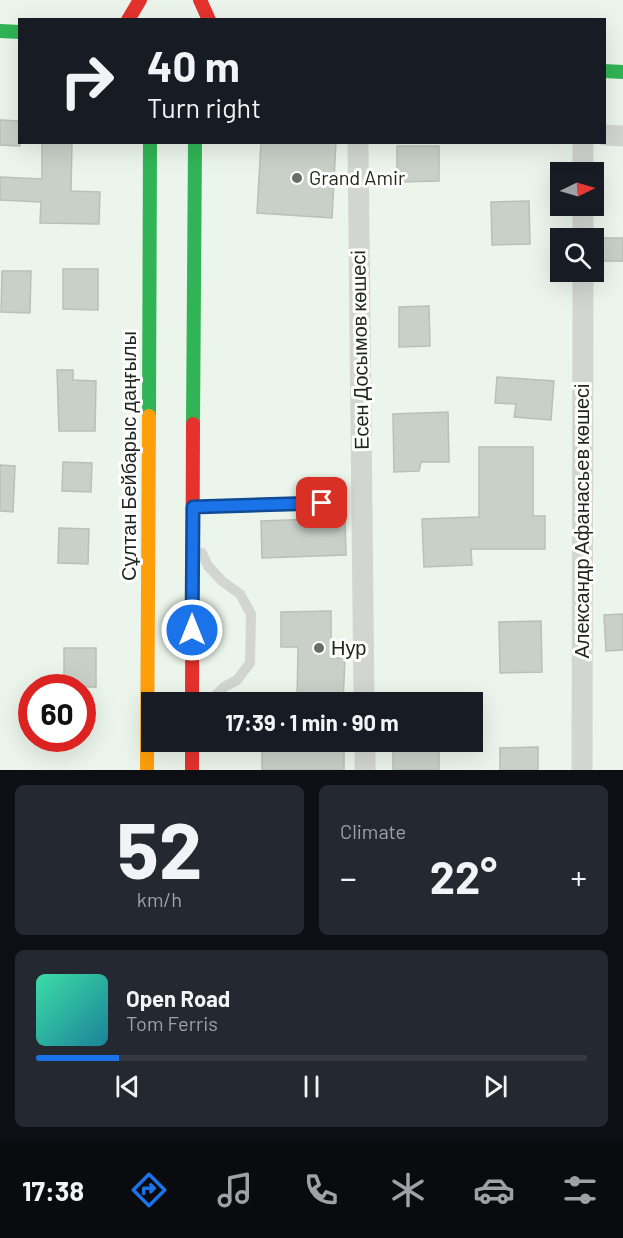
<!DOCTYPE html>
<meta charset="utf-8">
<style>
:root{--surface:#171b24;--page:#242831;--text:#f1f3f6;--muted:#9ea1a6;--line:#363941;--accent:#1a73e8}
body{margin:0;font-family:Barlow,sans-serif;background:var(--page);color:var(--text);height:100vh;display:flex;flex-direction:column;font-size:22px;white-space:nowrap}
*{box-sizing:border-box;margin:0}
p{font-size:20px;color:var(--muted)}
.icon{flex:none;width:33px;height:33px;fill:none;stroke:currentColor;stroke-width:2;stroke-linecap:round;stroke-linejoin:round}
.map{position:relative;height:770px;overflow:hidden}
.panel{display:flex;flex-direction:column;gap:15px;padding:15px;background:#0d0f14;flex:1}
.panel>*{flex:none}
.hud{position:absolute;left:18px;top:18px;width:588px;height:126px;border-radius:0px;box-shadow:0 6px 24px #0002;background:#171b24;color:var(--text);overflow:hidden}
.needle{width:39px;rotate:85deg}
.buttons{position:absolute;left:550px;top:162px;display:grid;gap:12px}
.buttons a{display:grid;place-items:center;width:54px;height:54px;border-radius:0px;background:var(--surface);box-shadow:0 6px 24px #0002;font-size:30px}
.speed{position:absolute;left:18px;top:674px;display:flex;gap:12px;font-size:30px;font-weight:700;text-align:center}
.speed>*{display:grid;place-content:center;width:78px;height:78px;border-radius:50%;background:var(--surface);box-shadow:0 6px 24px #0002;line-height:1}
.speed .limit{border:9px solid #d22;background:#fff;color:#111}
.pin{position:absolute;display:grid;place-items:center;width:51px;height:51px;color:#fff;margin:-26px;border-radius:12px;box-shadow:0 3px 9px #0006}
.me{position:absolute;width:66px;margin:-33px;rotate:0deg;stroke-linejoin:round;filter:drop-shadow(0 0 4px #0008)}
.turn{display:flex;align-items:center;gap:21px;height:126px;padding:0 30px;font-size:27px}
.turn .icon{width:78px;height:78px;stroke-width:2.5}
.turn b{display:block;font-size:42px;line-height:51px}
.big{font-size:45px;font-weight:700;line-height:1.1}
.panel .tile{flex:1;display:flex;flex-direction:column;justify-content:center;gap:9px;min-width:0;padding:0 21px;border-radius:9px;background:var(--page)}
.panel .dial{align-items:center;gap:0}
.dial b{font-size:78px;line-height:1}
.song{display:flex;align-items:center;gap:18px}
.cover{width:72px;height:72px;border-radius:9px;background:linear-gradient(135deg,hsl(160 70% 55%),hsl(190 70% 35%))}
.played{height:6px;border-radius:3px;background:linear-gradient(90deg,var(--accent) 15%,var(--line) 15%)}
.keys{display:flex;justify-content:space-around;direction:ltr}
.heat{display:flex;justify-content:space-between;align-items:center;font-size:33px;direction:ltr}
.panel .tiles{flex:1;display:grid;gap:15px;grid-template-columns:1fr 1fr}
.tile:last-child{grid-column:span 2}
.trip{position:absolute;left:141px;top:692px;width:342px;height:60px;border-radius:0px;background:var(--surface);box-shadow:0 6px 24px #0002;font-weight:700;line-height:60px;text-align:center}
.tabs{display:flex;height:96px;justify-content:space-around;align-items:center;background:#090b0e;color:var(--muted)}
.tabs .icon{width:42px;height:42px}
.tabs .selected{color:var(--accent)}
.tabs b{font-size:27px;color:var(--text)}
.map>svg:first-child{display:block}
.building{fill:#c8d0c8;stroke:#b8c0b8;stroke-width:1.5}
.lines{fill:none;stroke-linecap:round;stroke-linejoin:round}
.lane{stroke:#d2d5d2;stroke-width:10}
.street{stroke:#d2d5d2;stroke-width:21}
.fast{stroke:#30b455;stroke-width:14}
.slow{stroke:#ff9f0a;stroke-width:14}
.jam{stroke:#e5322d;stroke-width:14}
.route-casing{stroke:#114b97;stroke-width:15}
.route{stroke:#1a73e8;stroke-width:10}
.poi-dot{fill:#676f67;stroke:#fff;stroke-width:2}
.labels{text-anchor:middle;stroke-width:6;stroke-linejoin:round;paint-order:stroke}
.poi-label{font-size:20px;fill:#202720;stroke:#fff;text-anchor:start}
.street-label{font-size:20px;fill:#202720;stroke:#fff}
</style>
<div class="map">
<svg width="623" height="770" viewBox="0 0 623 770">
<rect width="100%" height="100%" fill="#ebf5eb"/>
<!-- building -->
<path class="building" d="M0 120 20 121V146L0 145Z
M42 142H72L71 191 100 192 99 224 40 223 41 202 0 200V177L42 179Z
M261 142H336L332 218 257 213Z
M397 146H439V181L397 182Z
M529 201 530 244 492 245 491 202Z
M600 238H623V261H600Z
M63 269H98V310L63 309Z
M2 271H31L30 313 1 312Z
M429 306 430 346 399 347V307Z
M57 370H73V380L96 381 95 431H59Z
M497 377 554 381 551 420 514 417 516 404 495 403Z
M448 412 449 462H421L419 471 394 472 393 414Z
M479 447H533V516H545V549H471L472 565 424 567 422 519 479 517Z
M63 462 92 463 91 492 62 491Z
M0 465 15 466 13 512 0 511Z
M345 518 346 555 262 558 261 521Z
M59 528 89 529 88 564 58 563Z
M331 611V658H345L343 702H297L298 647H281V612Z
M623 614V650L606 651 604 615Z
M541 621 542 672 500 673 499 622Z
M64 648H96V687H64Z
M262 741H344V770H262Z
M393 741H439V770H393Z
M538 747V770H500V748Z"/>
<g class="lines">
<!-- lane -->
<path class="lane" d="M196 507 322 503
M202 553 208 566 222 581 240 594 251 614 250 663 237 680 224 687 209 702"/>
<!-- street -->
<path class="street" d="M604 135 623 136
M358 142 364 702
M583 172V142
M583 238V206
M365 741V770
M582 770 583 272"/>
<!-- fast -->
<path class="fast" d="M0 31 20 32
M604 71 623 72
M149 416 150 142
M193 424 195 142"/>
<!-- slow -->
<path class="slow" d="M147 770 149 416"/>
<!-- jam -->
<path class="jam" d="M200 0 209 20
M128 20 140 0
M192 702 193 424
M192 741V770"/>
</g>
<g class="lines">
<defs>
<path id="route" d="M192 630 193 507 322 503"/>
</defs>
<!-- route casing -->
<use href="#route" class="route-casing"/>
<!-- route -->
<use href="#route" class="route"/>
</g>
<!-- markers -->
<g class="poi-dot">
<circle cx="297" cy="178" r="6"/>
<circle cx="319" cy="648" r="6"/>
</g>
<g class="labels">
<!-- poi labels -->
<g class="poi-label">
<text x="309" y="185">Grand Amir</text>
<text x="331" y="655">Нур</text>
</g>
<!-- street labels -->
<g class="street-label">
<text transform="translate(360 350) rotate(-91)" y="7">Есен Досымов көшесі</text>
<text transform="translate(129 456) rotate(-90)" y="7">Сұлтан Бейбарыс даңғылы</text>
<text transform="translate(582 521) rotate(-90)" y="7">Александр Афанасьев көшесі</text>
</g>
</g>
</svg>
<div class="buttons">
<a><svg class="needle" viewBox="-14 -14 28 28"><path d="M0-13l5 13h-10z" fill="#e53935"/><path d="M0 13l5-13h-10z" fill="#9ea1a6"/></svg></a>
<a><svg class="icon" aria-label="search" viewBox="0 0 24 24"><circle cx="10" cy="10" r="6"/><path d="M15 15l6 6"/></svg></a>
</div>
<div class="speed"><div class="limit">60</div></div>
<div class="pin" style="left:322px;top:503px;background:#d93025"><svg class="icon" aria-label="arrive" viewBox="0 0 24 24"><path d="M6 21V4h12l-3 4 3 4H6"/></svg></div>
<svg class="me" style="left:192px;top:630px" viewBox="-20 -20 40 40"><circle r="17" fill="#1a73e8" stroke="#fff" stroke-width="3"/><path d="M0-11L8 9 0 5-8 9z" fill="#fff"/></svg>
<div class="trip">17:39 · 1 min · 90 m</div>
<div class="hud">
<div class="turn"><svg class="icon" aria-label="right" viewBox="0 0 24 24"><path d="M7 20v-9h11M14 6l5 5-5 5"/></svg><div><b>40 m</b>Turn right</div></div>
</div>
</div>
<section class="panel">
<div class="tiles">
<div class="tile dial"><b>52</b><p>km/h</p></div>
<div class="tile"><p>Climate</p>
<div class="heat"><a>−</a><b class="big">22°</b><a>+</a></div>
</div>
<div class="tile">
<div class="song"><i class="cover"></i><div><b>Open Road</b><p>Tom Ferris</p></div></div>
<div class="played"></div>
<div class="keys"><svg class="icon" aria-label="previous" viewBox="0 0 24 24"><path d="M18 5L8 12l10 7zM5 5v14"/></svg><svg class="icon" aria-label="pause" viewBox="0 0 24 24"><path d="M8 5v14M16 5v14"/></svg><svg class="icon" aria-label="next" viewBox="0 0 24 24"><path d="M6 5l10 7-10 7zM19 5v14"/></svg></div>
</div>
</div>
</section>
<nav class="tabs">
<b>17:38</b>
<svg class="icon selected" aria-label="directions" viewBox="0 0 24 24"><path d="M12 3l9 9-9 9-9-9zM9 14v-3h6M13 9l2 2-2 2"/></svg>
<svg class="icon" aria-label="music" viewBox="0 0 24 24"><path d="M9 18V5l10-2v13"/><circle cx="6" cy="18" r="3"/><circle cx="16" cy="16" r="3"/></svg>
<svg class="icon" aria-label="phone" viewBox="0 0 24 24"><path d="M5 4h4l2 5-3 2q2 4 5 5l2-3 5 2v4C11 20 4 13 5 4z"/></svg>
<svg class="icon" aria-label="climate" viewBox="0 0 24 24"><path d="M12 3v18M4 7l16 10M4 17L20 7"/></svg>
<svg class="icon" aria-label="car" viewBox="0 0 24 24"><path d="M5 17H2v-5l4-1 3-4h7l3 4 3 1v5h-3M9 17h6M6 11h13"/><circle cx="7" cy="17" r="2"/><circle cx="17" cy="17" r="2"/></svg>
<svg class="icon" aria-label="filters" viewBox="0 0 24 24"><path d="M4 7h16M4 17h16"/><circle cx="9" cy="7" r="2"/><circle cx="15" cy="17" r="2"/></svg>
</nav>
